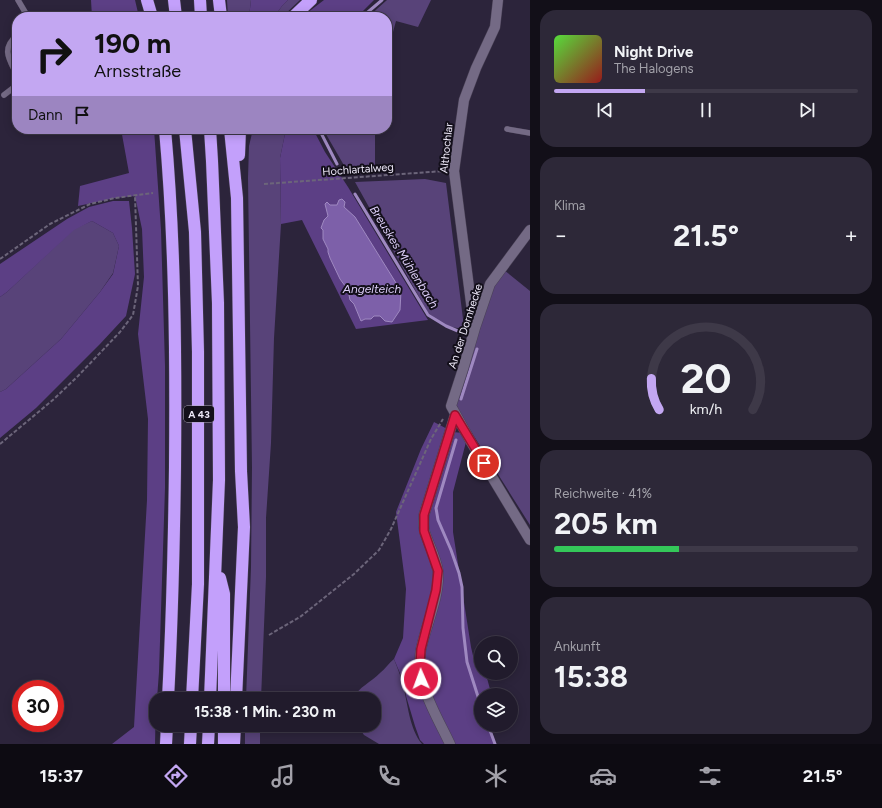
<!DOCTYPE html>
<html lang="de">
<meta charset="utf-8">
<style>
:root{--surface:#211b2c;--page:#2d2838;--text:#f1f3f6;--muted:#a2a1a9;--line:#3e3948;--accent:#c3a7f2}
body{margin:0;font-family:Figtree,sans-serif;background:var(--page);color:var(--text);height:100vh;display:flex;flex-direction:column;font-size:15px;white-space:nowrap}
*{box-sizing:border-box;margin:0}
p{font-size:13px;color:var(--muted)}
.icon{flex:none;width:22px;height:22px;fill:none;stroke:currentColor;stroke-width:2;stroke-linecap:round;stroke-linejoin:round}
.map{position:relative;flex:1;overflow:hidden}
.details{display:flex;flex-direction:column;gap:10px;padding:10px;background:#120f18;width:352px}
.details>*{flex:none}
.top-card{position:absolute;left:12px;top:12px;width:380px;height:122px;border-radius:16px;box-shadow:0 2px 10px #0003,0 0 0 1px var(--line);background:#c3a7f2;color:#111;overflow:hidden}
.controls{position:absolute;left:474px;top:636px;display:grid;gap:8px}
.controls a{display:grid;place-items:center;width:44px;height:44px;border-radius:50%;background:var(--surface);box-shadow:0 2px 10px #0003,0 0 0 1px var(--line);font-size:20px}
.speed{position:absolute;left:12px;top:680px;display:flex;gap:8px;font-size:20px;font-weight:700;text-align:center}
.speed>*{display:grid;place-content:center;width:52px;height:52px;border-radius:50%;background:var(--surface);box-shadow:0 2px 10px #0003,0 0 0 1px var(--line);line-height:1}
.speed .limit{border:6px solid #d22;background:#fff;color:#111}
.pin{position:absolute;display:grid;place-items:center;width:34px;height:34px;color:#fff;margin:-17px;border:2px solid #fff;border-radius:50%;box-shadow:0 1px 4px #0007}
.me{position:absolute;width:44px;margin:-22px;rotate:358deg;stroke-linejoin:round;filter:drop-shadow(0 0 3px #0008)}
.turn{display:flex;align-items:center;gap:14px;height:84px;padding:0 16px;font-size:18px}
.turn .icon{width:52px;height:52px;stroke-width:2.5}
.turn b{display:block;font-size:28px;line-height:34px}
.then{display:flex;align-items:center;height:38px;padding:0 16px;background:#0003;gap:8px;font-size:15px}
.big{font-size:30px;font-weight:700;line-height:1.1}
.details .widget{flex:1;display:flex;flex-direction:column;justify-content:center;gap:6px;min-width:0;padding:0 14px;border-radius:16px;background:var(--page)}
.details .dial{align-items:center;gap:0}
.dial svg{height:104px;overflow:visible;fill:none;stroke:var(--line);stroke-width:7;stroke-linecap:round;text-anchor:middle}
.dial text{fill:var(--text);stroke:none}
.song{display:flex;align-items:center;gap:12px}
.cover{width:48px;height:48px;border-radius:6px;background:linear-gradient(135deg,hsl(110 70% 55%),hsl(0 70% 35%))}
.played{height:4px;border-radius:2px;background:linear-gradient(90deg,var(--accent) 30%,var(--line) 30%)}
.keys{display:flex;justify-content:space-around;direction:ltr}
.heat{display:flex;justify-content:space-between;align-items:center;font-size:22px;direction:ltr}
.charge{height:6px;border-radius:3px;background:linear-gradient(90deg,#34c759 41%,var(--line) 0)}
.trip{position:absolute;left:149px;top:692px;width:232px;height:40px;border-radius:16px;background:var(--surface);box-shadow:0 2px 10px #0003,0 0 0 1px var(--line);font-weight:700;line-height:40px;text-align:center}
.dock{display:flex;height:64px;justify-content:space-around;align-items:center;background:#0d0b12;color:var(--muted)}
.dock .icon{width:28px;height:28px}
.dock .active{color:var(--accent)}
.dock b{font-size:18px;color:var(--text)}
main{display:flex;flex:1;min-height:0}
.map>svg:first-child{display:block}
.green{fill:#584379}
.forest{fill:#5c3f85}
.water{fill:#7d60a9;stroke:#9f89c1}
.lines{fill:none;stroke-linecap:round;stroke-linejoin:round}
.stream{stroke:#9f89c1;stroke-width:3}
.service-casing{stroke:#494155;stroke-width:6}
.minor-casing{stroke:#494155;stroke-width:11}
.motorway-casing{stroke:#494155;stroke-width:13}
.path{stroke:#6c657a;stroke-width:2;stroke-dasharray:4 2;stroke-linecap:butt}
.service{stroke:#746a85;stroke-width:5.5}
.minor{stroke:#746a85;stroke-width:10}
.motorway{stroke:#c3a0fb;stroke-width:12}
.route-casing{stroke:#92132f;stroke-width:10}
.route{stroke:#e11d48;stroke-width:7}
.labels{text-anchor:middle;stroke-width:4;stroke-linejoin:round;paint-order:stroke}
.shield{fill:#130f1a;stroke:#aca8b6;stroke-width:1}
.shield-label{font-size:10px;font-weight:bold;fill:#eee9f9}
.street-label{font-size:11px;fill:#eee9f9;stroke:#130f1a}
.water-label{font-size:12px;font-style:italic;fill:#dccef7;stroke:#130f1a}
</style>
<main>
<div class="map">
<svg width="530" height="744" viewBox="0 0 530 744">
<rect width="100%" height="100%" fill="#2c243b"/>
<!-- green -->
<path class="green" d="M227 0H251L249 17H228Z
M288 0H300L282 17H274L282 6Z
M387 0H431L418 27 396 21 387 54V17H368Z
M253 129H286L280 158 281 224 274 338 271 443 266 518V577L261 699H246L251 567 252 467 248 178 249 146Z
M323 129H375V174H349Z
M425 179 446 183 464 327C451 331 438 321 428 313L355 182Z
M92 221 113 233 119 246 113 273 100 292 61 339 6 389 0 392V297L7 292 74 229Z
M504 270 530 291V525L458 411 456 401 495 282Z
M394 659C397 667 401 676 403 685 408 704 409 728 422 744H379L364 735 357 725H374V699H352C359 687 371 682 380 673 385 669 389 663 394 659Z
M245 725H260V744H245Z"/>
<!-- forest -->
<path class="forest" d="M91 0H135L139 17H92Z
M251 0H288L282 6 274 17H249Z
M324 0H374L357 17H304L307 13Z
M121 129H154L161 230 165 366V488L159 672 157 699H156L155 744H112L134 727 147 500 148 419 138 334 144 277 142 229 135 196 115 198 78 206 80 186 129 173Z
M286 129H313L325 152 348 187 428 320 356 329 302 220 281 224 280 158Z
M113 201H129L132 228 135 274 126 316 100 344 36 408 0 438V392L6 389 61 339 100 292 113 274 119 246 113 233 92 221 74 230 7 292 0 297V264L67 219 89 207Z
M434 422 453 432 463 433 466 442 453 492V532L471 647 474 660 481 673H483L487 678 491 693 490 695H481V725H489L496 744H424L420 740 415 726 406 696 405 685 394 659 403 638 406 589 396 512 421 449Z"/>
<!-- water -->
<path class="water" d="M342 199 345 202 344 207 355 217 401 291 400 310 392 322 385 321 380 316H374L371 319H365L361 321 354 304 350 300 348 290 340 279 330 258 328 252V249L323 239V230L321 228 324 220 328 216 325 204 327 202 330 205H337L339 200Z"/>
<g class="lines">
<!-- stream -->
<path class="stream" d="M362 17 382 0
M319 129 337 164
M355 194 428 315 446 326 465 334
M461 399 477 349
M456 440 436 508 438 520 451 550 459 573 462 587 463 628 467 662 481 706
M488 725 495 744"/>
<defs>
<path id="service" d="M18 0 28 17
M17 35C1 49 9 59 17 75
M4 95 17 85
M507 129 530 133"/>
<path id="minor" d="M530 230 490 284 475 328 463 369 451 406 471 442 530 540
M474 326 454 171 464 100 476 68 495 27 498 0
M450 744C436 714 415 683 421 649 426 625 440 596 438 571 436 558 429 545 425 533 423 528 424 521 424 515L455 415"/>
<path id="motorway" d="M147 0 152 17
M174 0 176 17
M200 0 201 17
M219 0 221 17
M293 17 311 0
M165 129C175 241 176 354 175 467 174 544 172 622 168 699
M185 129 195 232 198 352V584L192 699
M210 129 212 161 218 303 219 480 210 699
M230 129 237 198 241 471 244 527 236 699
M239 155 240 129
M220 578 224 594V699
M224 725V744
M166 744 167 725
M190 744 191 725
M208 744 209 725
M234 744 235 725"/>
</defs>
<!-- service casing -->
<use href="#service" class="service-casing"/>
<!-- minor casing -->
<use href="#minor" class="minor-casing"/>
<!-- motorway casing -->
<use href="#motorway" class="motorway-casing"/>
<!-- path -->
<path class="path" d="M264 184 444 171
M0 259 50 224 90 204 115 198 153 193
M0 444 54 399 78 376 120 332 133 315 138 286 135 196
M269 635 300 617 354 574 379 550 391 529 431 439 443 419"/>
<!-- service -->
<use href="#service" class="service"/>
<!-- minor -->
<use href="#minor" class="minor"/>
<!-- motorway -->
<use href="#motorway" class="motorway"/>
</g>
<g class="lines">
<defs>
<path id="route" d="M421 679 420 664 421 649 436 590 438 571 424 531V515L455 415 484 463"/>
</defs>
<!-- route casing -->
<use href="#route" class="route-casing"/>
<!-- route -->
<use href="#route" class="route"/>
</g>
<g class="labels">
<!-- shield labels -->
<rect class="shield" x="184" y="406" width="30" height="16" rx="3"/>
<g class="shield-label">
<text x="199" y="418">A 43</text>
</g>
<!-- street labels -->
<g class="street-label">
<text transform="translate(446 148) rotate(-84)" y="4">Althochlar</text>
<text transform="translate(358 169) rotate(-4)" y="4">Hochlartalweg</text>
<text transform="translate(465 326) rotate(-72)" y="4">An der Dornhecke</text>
</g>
<!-- water labels -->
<g class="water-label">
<text transform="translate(404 257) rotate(58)" y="4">Breuskes Mühlenbach</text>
<text x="372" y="293">Angelteich</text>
</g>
</g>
</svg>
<div class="controls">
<a><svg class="icon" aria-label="search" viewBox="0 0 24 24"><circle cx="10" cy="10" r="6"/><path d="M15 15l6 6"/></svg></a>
<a><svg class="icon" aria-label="layers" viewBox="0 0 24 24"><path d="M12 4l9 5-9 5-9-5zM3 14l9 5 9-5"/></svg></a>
</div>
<div class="speed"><div class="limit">30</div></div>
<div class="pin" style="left:484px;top:463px;background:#d93025"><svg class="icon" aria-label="arrive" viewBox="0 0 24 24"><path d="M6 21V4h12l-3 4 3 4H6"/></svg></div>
<svg class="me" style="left:421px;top:679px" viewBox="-20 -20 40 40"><circle r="17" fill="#e11d48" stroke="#fff" stroke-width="3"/><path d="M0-11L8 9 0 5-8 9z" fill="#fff"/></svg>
<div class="trip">15:38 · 1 Min. · 230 m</div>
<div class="top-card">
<div class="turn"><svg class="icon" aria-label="right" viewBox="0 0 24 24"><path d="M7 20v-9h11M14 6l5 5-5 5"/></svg><div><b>190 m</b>Arnsstraße</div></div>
<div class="then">Dann<svg class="icon" aria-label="arrive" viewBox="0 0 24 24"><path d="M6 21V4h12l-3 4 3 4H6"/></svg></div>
</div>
</div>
<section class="details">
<div class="widget">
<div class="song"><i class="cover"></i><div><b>Night Drive</b><p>The Halogens</p></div></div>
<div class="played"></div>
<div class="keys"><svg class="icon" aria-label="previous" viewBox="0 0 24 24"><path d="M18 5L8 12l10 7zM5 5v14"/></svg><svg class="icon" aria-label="pause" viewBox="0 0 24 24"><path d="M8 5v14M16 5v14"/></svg><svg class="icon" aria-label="next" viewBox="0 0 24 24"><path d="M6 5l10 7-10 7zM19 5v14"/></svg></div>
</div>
<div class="widget"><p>Klima</p>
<div class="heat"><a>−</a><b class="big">21.5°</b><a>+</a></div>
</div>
<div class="widget dial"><svg viewBox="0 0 100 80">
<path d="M14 69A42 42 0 1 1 86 69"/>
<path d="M14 69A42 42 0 0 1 8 45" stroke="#c3a7f2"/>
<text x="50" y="56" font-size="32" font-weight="700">20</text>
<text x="50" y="72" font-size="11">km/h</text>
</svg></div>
<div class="widget"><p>Reichweite · 41%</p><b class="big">205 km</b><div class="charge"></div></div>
<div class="widget"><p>Ankunft</p><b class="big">15:38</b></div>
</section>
</main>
<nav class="dock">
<b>15:37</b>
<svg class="icon active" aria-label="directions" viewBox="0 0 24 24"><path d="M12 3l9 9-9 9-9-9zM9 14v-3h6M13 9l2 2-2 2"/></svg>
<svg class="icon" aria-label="music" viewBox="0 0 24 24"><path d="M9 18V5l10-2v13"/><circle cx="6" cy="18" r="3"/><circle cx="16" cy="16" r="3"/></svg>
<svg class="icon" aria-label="phone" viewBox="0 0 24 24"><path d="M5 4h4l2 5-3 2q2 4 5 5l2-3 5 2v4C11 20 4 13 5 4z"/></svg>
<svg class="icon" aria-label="climate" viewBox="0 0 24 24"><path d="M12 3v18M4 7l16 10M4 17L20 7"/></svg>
<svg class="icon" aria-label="car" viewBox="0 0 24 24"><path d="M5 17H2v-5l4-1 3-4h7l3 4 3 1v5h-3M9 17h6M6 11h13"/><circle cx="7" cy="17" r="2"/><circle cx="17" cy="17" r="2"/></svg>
<svg class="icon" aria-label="filters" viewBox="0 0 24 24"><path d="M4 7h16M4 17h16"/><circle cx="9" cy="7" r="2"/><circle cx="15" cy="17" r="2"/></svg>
<b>21.5°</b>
</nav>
